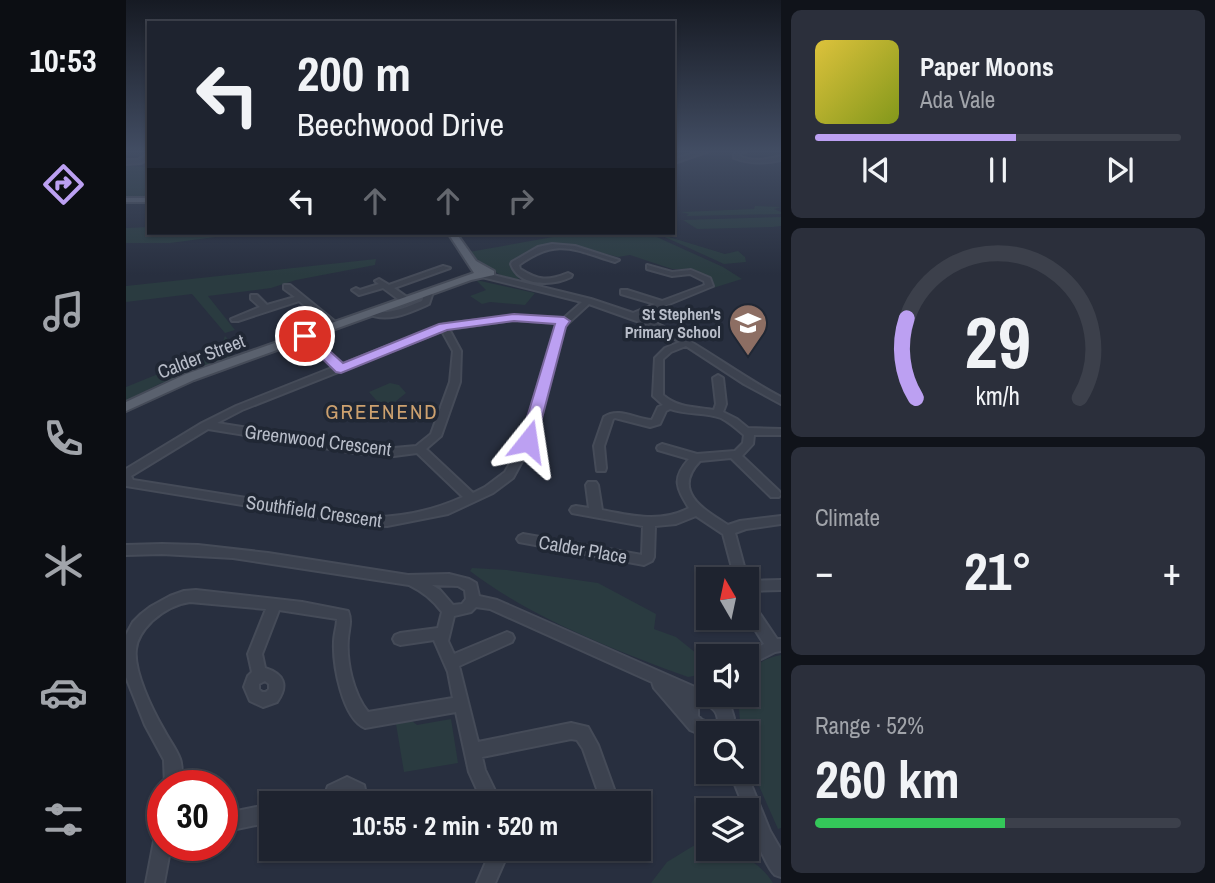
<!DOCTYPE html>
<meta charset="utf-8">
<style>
:root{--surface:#1e232f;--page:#2b2f3b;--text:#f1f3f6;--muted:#a1a4aa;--line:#3c404b;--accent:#bca0f2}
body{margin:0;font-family:"Archivo Narrow",sans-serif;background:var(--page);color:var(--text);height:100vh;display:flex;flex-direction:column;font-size:26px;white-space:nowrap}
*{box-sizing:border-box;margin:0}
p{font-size:23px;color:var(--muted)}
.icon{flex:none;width:38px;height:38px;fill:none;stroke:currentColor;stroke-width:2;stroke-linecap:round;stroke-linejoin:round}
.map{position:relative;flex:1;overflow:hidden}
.side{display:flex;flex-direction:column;gap:10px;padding:10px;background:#10131a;width:434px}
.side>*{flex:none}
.guide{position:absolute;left:21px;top:21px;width:528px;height:214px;border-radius:0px;box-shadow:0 2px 5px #0004,0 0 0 2px var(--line);background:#1e232f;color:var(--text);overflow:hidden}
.needle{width:46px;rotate:351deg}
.buttons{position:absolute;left:570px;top:567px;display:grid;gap:14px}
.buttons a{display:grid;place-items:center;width:63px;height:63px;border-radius:0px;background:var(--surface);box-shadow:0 2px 5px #0004,0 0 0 2px var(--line);font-size:35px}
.speed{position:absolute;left:21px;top:770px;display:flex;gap:14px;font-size:35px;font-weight:700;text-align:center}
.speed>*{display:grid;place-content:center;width:91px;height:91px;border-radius:50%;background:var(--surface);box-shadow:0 2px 5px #0004,0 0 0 2px var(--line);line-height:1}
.speed .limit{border:10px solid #d22;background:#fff;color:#111}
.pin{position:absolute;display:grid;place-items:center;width:60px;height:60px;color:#fff;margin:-30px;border:4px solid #fff;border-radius:50%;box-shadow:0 2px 7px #0007}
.me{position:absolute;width:77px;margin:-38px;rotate:15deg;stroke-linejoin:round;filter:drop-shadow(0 0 5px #0008)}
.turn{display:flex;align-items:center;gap:24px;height:147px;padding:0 35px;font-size:32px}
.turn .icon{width:91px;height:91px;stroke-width:2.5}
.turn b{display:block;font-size:49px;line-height:60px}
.lanes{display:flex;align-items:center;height:66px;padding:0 35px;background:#0003;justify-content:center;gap:35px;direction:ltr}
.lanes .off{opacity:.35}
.big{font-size:52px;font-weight:700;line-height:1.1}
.side .card{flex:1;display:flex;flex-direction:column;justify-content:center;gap:10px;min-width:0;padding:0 24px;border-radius:10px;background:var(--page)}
.side .dial{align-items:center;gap:0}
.dial svg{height:182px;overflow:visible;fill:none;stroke:var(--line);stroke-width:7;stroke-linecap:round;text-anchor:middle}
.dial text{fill:var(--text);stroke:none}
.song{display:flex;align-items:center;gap:21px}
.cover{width:84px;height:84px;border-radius:10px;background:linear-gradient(135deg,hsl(50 70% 55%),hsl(70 70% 35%))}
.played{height:7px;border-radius:4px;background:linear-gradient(90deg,var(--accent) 55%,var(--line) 55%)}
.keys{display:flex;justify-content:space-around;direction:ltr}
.heat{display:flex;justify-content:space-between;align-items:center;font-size:38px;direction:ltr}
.charge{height:10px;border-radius:5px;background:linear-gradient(90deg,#34c759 52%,var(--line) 0)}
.trip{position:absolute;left:133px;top:791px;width:392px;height:70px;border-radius:0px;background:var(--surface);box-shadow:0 2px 5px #0004,0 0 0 2px var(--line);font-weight:700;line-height:70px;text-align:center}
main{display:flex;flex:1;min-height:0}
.menu{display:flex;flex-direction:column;width:126px;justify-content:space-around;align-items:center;background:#0c0e13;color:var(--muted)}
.menu .icon{width:49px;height:49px}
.menu .active{color:var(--accent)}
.menu b{font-size:32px;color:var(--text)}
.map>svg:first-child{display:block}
.green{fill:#2a3b40}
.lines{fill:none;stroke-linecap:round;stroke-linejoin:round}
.minor-casing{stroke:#454b58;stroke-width:4}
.major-casing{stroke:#454b58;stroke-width:4}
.minor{fill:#3c424f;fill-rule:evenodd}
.major{fill:#5a616e;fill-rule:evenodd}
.route{fill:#bca0f2;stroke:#7a689d;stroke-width:2}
.labels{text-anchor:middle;stroke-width:7;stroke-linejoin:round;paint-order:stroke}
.far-poi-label{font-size:16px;font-weight:bold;fill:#b8bdc9;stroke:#202734;text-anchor:end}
.street-label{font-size:19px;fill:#b8bdc9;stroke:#202734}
.neighbourhood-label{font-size:21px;letter-spacing:2px;fill:#cda16f;stroke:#202734}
</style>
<main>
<nav class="menu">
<b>10:53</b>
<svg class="icon active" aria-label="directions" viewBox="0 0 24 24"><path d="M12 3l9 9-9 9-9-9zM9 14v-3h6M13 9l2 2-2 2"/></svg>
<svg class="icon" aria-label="music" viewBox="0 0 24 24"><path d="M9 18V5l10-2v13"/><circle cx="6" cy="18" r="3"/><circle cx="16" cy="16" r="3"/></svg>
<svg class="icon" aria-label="phone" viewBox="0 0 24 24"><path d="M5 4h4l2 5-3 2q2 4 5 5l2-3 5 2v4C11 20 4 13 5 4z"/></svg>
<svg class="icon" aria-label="climate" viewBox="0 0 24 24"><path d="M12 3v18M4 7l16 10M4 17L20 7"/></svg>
<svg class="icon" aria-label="car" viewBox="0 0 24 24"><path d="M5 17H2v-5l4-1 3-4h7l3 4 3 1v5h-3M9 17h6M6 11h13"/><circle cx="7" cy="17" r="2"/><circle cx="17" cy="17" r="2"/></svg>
<svg class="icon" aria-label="filters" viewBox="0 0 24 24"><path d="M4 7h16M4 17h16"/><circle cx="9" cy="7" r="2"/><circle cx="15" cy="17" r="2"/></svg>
</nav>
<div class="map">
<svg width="655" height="883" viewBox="0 0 655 883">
<rect width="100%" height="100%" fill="#282f3f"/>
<!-- green -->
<path class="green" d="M0 166 23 167V197L0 196Z
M629 206 655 207 648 209 655 212V214L560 216 563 214 555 212 628 209Z
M655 217V226L647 227 571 229 557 220Z
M23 227V233H120L44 243H0V228Z
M449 233H522L597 267 616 279 587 288 577 275 561 269H546L504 255 492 257 436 243 409 248 388 262V270L395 277 389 281C376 278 353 262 343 252Z
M530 233 599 254 612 251 619 257 620 262 598 264Z
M250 259 249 265 170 280 145 288 82 296 109 330 99 333 66 294 0 302V286Z
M350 280 409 293 399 305 364 302 356 304 344 296 360 290Z
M99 336 111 349 106 351V356L33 384 0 401V387L94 349Z
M264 383 273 385 280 393 259 410 243 392Z
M346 568 381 570 472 583 530 614 528 629 550 637 570 653 604 646 610 649 605 656H583V673L562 677C490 651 404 617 344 571Z
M655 655V828L652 829 622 761 621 733H615L613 709 615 695H621C621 670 630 660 655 655Z
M325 719 332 763 278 772 270 724 286 721 291 725Z
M577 840 583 842V849C610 849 633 861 647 883H525L541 862Z"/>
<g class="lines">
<defs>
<path id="minor" d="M575 151H583L548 163V159Z
M612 151H621L613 154V156C627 162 640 160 655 156V160C638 164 624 164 608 158V153Z
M20 155H23V158L15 163 0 164V160H12Z
M426 244 449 246 493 260 489 262C449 250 431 237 393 265L394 269C413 281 422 281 442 273L446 275 445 277C427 286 393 287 385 264L386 262 412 247Z
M521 265 546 272 565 270 584 278 587 286 514 316C565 336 607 372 655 397V404L618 384 560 346 545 352 537 359V395C552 408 569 407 588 410L590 404 587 378 592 375 597 378 600 404 597 412 611 419 622 428 655 429V435H628L627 444 616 456 653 491 655 494 653 497H645L605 458 574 461C545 491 578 510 602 525L614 521 655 516V524L620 529 609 533 622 581 655 580V590L621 591V579H609L597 534 570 516 550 524 529 526 528 557 526 561 518 565 393 542 391 539 393 536 397 534 516 555 517 526 446 513 444 510 446 507 450 506 463 508 460 485 462 482H470L472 485 476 510C505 516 536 523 563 508 551 488 545 479 563 459L532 450 531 448 532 446 536 444 571 454 609 451 617 443 618 435C611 429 603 422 595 418 579 412 560 415 544 409L540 411 534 424 524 427 489 418 487 419 478 446 480 468 479 471H471L468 446 478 417C493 407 509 419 526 420L532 407 537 405 527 396 529 358 539 348 554 342 522 325 463 304 438 327 407 441 387 478 367 493 322 514 261 526 239 525 0 486V469L76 423 110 406 208 367 176 338V334H182L216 364 318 324 388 316 438 318 456 302 356 277 355 275 359 273 465 299 507 313 529 304 495 294V290H501L536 301 579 285 578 281 564 274 546 276 521 269ZM388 320 432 323 430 326 397 441 379 472 359 487 347 493 300 449 315 436 334 382 335 351 323 329ZM316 331 327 351 324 382 305 434 290 446 268 448 229 445 91 423 116 410ZM82 429 229 453 268 456 291 453 337 497C306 511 273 518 239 517L7 480 5 476Z
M317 266 324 268 268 288 282 298V302H276L257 288 233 295 226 290 230 288 234 290 253 284 249 281 253 279 263 285Z
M158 285H164L212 324V328H206L173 301 112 321H106L105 319 134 307 125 299V295H131L141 305 169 297 158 289Z
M300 290H303L307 292 303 304C283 313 260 324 240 313L244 311C263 315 279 308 296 301Z
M36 544 72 545 142 553 282 575 323 574 343 579 350 583 353 596 371 600 578 691H583V695H608L605 708 608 718 606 733H583V738L564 730 528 688 526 682 364 609 350 607 345 612 328 616 322 641 328 654 381 632 386 634 388 638 386 642 333 666 352 742 445 723 462 727 472 745 493 803H476L457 749 451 740 445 739 356 757 359 770 375 803H357L343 772 330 712 239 728C216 718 207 664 208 642 208 634 211 627 211 619L153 610 136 654 139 668C158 674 163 685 151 702L137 707 124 701 118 687 122 676 126 672 122 654 140 609 64 602C49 604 36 612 26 621 18 629 11 638 10 649 7 671 27 711 38 730 43 740 50 748 54 759 57 768 56 777 55 786H39L38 760 19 725 0 677V635L7 622 15 614 24 607 44 596 58 591 70 590 176 602 222 611C226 621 223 628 222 638 220 662 227 693 242 712L327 698 322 672 308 640 274 645 269 643 267 639 269 635 274 633 312 628 316 612C306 599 297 592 283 585L107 558 36 554 0 555V545ZM306 585 332 586 339 590 340 599 336 604 327 605 314 590ZM139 681 143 684V689L140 692H136L133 689V684ZM574 705C585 705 592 711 592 722L587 724 576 720 572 716V706Z
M621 593 626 594 632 611 651 639H655V651L649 652 621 666V656L616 655 638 644 621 617Z
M604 772H620L644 831 655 850V877C653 876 651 876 649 875 641 868 621 822 621 810H619Z
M221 777 238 785 242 803H226L224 796 221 794 214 798 212 803H196L202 786Z
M145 804V822L96 832V814Z
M37 832V845H45L38 883H20L28 841 31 835Z
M363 849H381L380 858 369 883H351L362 857Z"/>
<path id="major" d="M0 198H23V202H0Z
M322 233H330L350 261 368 271V275L345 280 68 380 0 411V402L60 374 348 273Z"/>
</defs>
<!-- minor casing -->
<use href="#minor" class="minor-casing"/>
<!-- major casing -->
<use href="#major" class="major-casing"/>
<!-- minor -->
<use href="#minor" class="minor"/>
<!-- major -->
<use href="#major" class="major"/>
</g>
<!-- sky -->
<linearGradient id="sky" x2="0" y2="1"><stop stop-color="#161a23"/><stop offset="0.55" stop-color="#424d63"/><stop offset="1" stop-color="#424d63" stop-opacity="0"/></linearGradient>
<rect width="655" height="275" fill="url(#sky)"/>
<!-- route -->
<path class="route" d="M388 314 438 317 444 321 440 327 410 441 402 446 394 441 429 324 388 321 321 330 215 373 210 372 173 336 179 332 184 333 217 363 313 324Z"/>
<!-- icons -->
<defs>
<symbol id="school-pin" viewBox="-11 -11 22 30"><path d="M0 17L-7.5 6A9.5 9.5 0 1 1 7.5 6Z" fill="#8d6e63" stroke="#202734"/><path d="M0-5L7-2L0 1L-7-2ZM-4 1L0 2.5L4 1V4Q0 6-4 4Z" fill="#fff"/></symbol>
</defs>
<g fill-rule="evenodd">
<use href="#school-pin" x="600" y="301" width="44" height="60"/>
</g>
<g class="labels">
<!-- far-poi labels -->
<g class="far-poi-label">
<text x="595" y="320">St Stephen's<tspan x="595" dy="18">Primary School</tspan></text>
</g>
<!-- street labels -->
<g class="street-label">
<text transform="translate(75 356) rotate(-21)" y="7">Calder Street</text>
<text transform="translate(192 440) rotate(7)" y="7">Greenwood Crescent</text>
<text transform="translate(188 511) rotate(8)" y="7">Southfield Crescent</text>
<text transform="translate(457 549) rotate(10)" y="7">Calder Place</text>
</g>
<!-- neighbourhood labels -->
<g class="neighbourhood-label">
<text x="256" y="419">GREENEND</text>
</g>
</g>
</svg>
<div class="buttons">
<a><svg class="needle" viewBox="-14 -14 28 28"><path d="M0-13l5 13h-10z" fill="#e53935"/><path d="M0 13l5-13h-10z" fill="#a1a4aa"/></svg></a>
<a><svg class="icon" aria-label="sound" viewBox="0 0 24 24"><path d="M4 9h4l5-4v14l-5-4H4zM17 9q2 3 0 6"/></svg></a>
<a><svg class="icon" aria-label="search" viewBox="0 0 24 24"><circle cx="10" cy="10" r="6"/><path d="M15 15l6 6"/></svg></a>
<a><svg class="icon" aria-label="layers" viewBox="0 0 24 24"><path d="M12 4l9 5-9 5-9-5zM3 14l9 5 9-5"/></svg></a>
</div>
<div class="speed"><div class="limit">30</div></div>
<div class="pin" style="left:179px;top:336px;background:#d93025"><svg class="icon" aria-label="arrive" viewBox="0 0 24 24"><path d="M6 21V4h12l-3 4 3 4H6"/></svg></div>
<svg class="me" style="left:402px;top:441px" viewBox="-20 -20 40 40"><path d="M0-17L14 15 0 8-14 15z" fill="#bca0f2" stroke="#fff" stroke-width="4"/></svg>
<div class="trip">10:55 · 2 min · 520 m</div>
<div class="guide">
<div class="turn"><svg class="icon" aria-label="left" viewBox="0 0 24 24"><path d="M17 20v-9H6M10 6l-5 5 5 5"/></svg><div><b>200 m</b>Beechwood Drive</div></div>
<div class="lanes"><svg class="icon" aria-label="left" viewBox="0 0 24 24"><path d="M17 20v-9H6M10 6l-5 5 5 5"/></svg><svg class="icon off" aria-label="ahead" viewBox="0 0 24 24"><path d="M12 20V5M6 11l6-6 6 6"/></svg><svg class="icon off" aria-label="ahead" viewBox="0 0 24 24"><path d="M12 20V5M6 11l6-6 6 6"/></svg><svg class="icon off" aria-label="right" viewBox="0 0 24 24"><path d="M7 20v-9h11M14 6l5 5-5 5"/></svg></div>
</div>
</div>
<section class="side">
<div class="card">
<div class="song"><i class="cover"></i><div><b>Paper Moons</b><p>Ada Vale</p></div></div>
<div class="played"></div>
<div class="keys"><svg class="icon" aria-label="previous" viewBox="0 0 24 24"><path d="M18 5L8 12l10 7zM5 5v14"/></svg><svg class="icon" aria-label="pause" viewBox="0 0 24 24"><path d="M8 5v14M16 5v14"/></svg><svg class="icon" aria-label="next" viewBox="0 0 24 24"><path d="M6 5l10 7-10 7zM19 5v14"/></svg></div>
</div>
<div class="card dial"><svg viewBox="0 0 100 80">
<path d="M14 69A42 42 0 1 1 86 69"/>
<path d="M14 69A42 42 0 0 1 10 34" stroke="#bca0f2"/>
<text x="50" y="56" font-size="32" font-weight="700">29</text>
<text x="50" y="72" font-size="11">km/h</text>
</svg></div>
<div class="card"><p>Climate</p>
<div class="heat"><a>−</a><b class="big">21°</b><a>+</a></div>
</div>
<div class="card"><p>Range · 52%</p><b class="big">260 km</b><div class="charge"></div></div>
</section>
</main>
